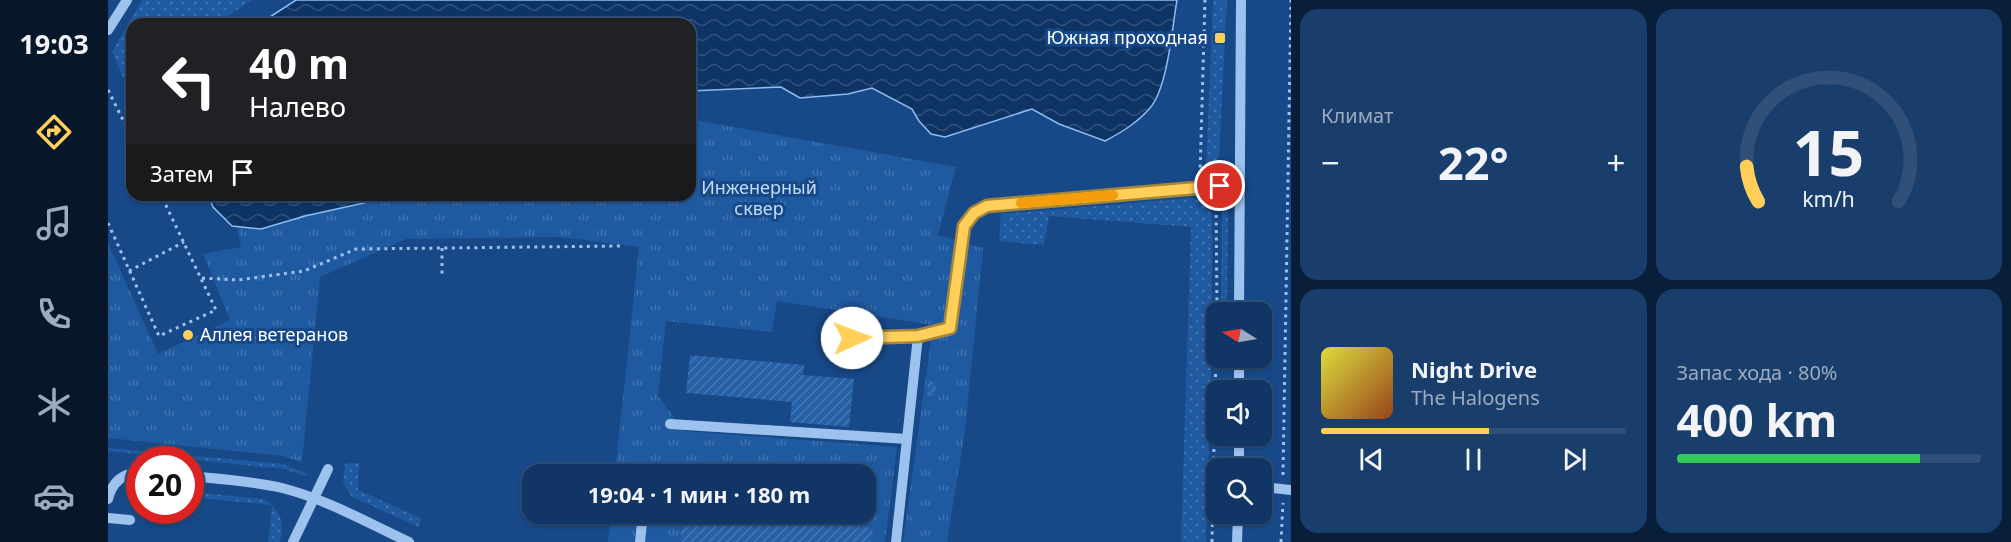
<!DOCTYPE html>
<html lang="ru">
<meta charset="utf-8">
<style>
:root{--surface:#113665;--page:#1a3e6b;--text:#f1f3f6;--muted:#9cabbf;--line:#305079;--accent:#ffcf5a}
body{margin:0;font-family:"Noto Sans",sans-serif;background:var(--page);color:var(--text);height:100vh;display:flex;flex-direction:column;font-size:22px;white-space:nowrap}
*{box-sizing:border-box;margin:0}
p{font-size:20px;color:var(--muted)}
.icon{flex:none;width:33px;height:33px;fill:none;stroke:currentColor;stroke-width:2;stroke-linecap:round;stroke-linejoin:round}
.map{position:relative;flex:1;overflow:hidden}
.sheet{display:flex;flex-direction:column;gap:9px;padding:9px;background:#091e38;width:720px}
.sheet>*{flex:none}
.hud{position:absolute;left:18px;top:18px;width:570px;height:183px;border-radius:18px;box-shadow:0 2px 4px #0004,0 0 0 2px var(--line);background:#202124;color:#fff;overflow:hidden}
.needle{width:39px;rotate:281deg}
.fabs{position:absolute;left:1098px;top:302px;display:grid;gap:12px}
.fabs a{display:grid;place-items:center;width:66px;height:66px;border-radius:12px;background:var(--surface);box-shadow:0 2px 4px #0004,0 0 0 2px var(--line);font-size:30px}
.speed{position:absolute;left:18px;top:446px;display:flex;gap:12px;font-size:30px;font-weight:700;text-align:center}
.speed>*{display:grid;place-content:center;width:78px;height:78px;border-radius:50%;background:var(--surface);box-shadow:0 2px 4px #0004,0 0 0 2px var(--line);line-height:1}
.speed .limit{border:9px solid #d22;background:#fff;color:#111}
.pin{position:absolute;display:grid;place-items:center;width:51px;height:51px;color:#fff;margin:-26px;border:3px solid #fff;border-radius:50%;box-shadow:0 2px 6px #0007}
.me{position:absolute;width:66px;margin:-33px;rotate:88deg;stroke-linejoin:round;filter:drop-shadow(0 0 4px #0008)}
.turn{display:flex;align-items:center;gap:21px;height:126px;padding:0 24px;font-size:27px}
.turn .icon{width:78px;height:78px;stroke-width:2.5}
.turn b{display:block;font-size:42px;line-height:51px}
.then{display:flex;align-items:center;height:57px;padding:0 24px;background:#0003;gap:12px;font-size:22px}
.big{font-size:45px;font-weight:700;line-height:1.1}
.sheet .card{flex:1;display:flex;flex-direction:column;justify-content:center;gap:9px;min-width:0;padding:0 21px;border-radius:18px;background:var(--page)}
.sheet .dial{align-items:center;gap:0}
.dial svg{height:156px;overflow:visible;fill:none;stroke:var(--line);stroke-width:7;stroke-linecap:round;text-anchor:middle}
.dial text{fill:var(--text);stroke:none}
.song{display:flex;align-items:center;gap:18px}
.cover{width:72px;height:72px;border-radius:9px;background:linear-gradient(135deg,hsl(60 70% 55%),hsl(20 70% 35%))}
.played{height:6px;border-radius:3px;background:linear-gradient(90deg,var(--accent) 55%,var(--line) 55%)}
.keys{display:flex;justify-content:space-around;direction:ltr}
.heat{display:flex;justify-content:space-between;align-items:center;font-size:33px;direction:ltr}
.charge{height:9px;border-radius:4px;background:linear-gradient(90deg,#34c759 80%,var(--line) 0)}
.sheet .tiles{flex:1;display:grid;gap:9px;grid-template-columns:repeat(2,1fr)}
.trip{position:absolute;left:414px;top:464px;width:354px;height:60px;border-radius:18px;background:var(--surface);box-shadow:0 2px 4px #0004,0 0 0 2px var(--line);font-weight:700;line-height:60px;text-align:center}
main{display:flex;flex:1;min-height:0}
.tabs{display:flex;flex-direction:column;width:108px;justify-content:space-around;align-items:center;background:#071628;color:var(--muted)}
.tabs .icon{width:42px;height:42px}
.tabs .active{color:var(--accent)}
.tabs b{font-size:27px;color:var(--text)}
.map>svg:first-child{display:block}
.grass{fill:url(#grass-dots)}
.park{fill:url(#park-tufts)}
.water{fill:url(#water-waves);stroke:#8fbdf1;stroke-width:1.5}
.building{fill:url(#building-hatch)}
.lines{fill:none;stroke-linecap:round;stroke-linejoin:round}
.path{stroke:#9dc2ee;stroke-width:3;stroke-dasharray:3 4.5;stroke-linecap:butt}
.minor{stroke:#9dc2ee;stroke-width:10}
.route-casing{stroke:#a6873a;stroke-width:15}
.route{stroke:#ffcf5a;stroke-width:10}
.slow{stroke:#f59e0b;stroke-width:10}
.poi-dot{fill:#ffcf5a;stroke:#174887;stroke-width:2}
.labels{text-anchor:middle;stroke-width:6;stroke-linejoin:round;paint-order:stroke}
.poi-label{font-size:18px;fill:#fff;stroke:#174887;text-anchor:end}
.park-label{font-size:18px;fill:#c3dcfa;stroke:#174887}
</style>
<main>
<nav class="tabs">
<b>19:03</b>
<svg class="icon active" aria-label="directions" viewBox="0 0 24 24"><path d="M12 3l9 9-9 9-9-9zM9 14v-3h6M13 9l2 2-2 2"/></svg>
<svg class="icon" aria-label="music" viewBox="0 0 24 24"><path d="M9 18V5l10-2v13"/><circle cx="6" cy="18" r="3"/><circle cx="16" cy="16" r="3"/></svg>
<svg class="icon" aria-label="phone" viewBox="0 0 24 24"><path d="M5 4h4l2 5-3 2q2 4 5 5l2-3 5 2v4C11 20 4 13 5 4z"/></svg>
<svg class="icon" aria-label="climate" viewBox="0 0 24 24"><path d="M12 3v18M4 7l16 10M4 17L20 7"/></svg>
<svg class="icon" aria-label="car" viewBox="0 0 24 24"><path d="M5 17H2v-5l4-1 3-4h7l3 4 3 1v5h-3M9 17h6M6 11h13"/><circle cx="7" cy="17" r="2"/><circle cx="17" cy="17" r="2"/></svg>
</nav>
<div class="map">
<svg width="1183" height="542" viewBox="0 0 1183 542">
<defs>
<pattern id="grass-dots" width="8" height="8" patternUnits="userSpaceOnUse" patternTransform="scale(1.5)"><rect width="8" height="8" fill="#1f5aa1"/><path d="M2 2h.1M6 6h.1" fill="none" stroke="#4173af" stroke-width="1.8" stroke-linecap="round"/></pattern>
<pattern id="park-tufts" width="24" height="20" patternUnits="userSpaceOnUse" patternTransform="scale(1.5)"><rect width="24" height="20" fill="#1f5aa1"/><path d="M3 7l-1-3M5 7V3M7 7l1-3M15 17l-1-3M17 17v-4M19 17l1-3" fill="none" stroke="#4173af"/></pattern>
<pattern id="water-waves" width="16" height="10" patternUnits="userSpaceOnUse" patternTransform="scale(1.5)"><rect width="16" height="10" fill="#0e3365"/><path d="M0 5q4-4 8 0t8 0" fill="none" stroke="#32527c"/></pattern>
<pattern id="building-hatch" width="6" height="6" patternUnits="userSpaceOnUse" patternTransform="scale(1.5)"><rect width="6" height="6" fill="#255fa6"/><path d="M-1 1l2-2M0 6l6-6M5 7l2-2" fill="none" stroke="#4677b3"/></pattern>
</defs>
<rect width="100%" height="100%" fill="#174887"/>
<!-- grass -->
<path class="grass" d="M34 0H144L108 24H24V98L4 52Z
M1105 0H1119L1111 157 1104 169 1098 171Z
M1114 195 1118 198 1120 204 1119 312H1113Z
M1083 198 1104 203V345L1098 542H1073L1083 227 941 216 936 245 891 241 893 214Z
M0 448 175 464 200 474 197 476 176 469 0 451Z
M241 463H251L250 490 313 518 311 527 244 497 235 483 237 464Z
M83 492 156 499C173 510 177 523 172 542H160L164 505 83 497Z"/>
<!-- park -->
<path class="park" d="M592 121 848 167 830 235 875 248 857 431 839 542H795L825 325 669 301 664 332 558 321 550 396 576 431 789 447 777 542H500L503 513H758V474H507L531 247 452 237 298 239 212 277 194 462 175 456 0 438V243L50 354 122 320 95 254 133 247 124 198 133 195H582V122Z"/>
<!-- water -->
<path class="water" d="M188 0H1069C1064 28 1060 87 1042 108 1029 123 1014 132 997 141L951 124 924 109 837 137 823 134 811 121 804 109 764 88 740 94 692 98 673 87 582 91V24H151Z
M100 195H292L197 216 153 229 124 226 105 207Z"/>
<!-- building -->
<path class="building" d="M582 355 696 365 695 375 746 379 741 427 682 422 684 402 578 393Z
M820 382H828L827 396H819Z
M576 513H623L765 528 763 542H572Z"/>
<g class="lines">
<!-- path -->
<path class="path" d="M0 90 24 138
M1092 175 1097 0
M1108 200 1109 312
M0 223 51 336 108 310 53 195
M334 248V278
M21 271 76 242
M94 278 130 280 196 271 248 249 513 246
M1175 475 1183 0
M1104 542 1108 352
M1173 542 1175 503"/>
<!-- minor -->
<path class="minor" d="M0 30 19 0
M1131 312 1133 0
M744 338 810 336 842 328 856 226 866 213 879 206 1132 185
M1131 390V357
M562 424 799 439 788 542
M799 439 810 336
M1131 468V435
M82 476C113 479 144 481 174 488 218 499 260 523 301 542
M1154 487 1183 490
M0 499C4 483 14 473 32 472
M0 518 22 520
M185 542 220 469
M532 542 535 513
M1129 542 1130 513"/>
</g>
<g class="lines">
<defs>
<path id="route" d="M744 338 810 336 842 328 856 226 866 213 879 206 1112 186"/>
</defs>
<!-- route casing -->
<use href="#route" class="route-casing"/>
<!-- route -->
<use href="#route" class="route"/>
<!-- slow -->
<path class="slow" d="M913 203 1005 195"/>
</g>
<!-- markers -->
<g class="poi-dot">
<rect x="1106" y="32" width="12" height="12" rx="3"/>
<circle cx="80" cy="335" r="6"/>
</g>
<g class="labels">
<!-- poi labels -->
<g class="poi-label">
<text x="1100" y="44">Южная проходная</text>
<text x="92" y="341" text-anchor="start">Аллея ветеранов</text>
</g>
<!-- park labels -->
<g class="park-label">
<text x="651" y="194">Инженерный<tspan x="651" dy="21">сквер</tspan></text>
</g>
</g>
</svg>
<div class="fabs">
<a><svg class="needle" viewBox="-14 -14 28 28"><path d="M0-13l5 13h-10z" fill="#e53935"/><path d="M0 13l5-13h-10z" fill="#9cabbf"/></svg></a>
<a><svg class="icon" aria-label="sound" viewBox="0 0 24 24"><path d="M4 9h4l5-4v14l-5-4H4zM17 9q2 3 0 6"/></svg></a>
<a><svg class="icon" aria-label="search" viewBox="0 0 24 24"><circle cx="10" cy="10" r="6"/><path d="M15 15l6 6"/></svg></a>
</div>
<div class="speed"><div class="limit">20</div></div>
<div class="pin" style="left:1112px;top:186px;background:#d93025"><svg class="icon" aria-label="arrive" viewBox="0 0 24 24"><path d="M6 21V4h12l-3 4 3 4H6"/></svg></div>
<svg class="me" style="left:744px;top:338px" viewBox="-20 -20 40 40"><circle r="19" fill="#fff"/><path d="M0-13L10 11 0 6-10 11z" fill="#ffcf5a"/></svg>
<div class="trip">19:04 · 1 мин · 180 m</div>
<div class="hud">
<div class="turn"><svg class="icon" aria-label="left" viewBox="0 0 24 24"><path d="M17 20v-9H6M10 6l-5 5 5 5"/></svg><div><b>40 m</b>Налево</div></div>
<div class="then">Затем<svg class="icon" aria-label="arrive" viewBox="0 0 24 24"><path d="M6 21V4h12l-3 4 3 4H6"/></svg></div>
</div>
</div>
<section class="sheet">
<div class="tiles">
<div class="card"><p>Климат</p>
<div class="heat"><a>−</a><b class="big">22°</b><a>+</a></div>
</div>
<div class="card dial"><svg viewBox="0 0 100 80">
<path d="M14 69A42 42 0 1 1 86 69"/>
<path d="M14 69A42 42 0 0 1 8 51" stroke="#ffcf5a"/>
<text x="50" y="56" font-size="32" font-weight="700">15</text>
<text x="50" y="72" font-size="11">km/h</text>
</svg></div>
<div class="card">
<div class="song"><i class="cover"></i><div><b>Night Drive</b><p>The Halogens</p></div></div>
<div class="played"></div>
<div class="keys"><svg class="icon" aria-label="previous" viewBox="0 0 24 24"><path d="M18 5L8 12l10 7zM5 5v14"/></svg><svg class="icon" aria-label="pause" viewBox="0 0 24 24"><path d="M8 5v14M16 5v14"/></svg><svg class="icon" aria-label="next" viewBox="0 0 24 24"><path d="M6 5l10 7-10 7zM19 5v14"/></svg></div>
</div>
<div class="card"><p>Запас хода · 80%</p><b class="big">400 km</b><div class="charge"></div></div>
</div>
</section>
</main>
